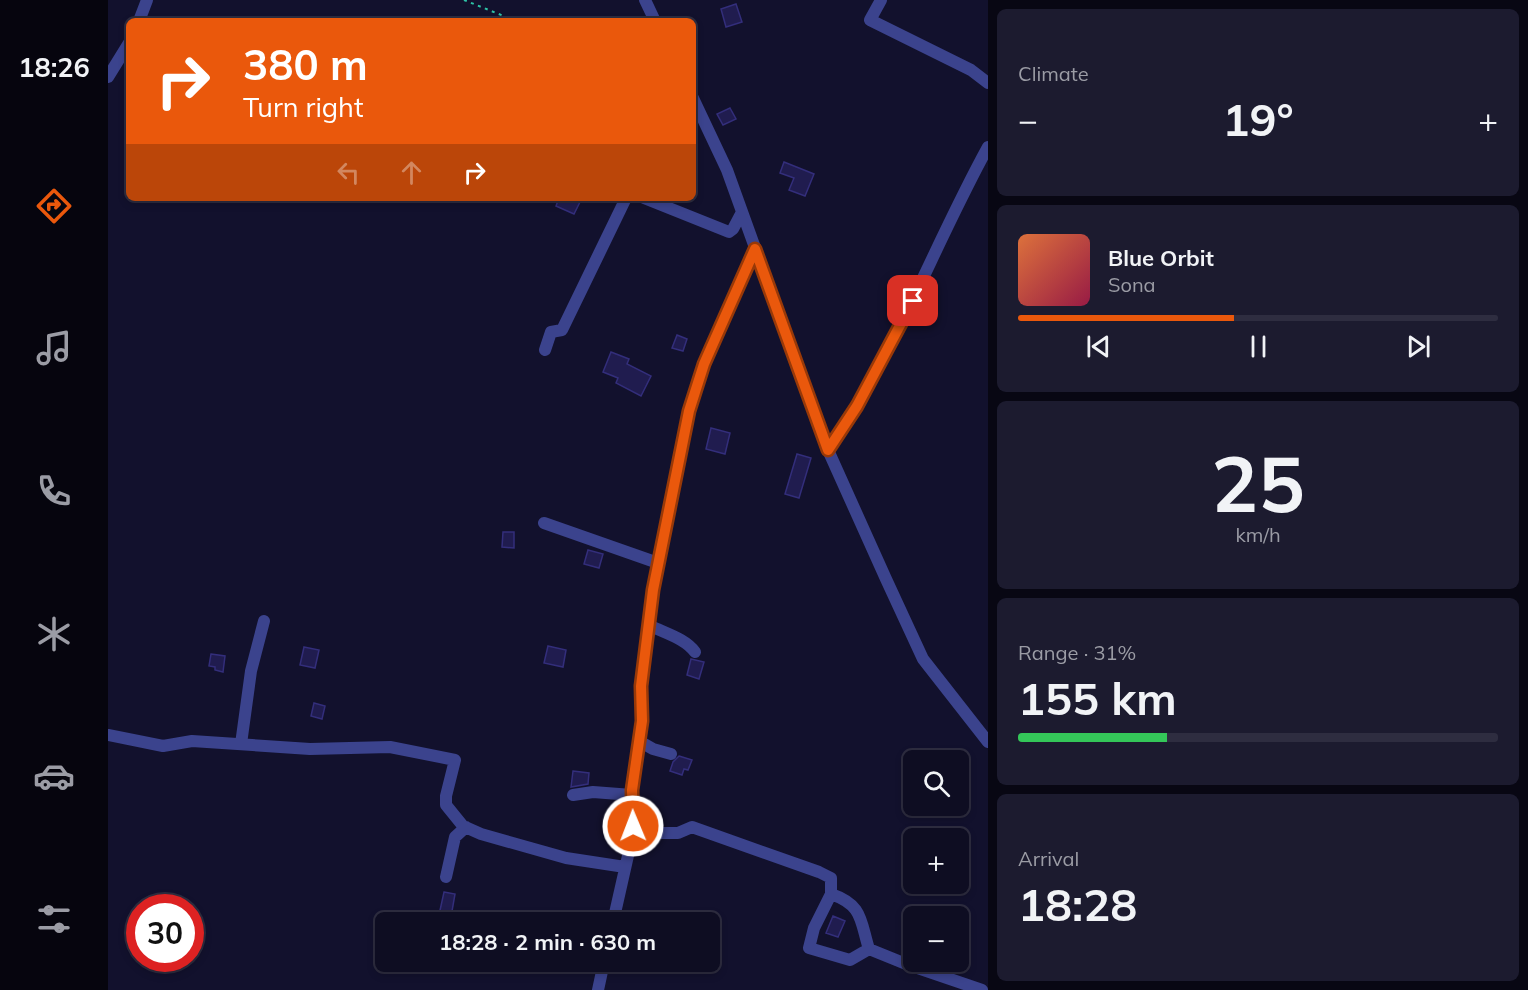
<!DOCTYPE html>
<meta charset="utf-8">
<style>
:root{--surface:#0e0d22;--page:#1c1b2f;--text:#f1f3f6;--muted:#9b9ca5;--line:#2e2d40;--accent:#ea580c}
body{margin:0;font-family:Mulish,sans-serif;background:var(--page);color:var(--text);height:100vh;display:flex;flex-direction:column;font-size:22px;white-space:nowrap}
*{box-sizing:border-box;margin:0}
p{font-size:20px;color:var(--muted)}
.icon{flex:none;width:33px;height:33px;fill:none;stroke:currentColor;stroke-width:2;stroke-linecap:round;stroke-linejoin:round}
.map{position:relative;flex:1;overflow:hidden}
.side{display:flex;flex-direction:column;gap:9px;padding:9px;background:#080713;width:540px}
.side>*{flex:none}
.hud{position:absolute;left:18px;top:18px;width:570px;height:183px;border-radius:9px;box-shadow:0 3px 9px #0003,0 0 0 2px var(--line);background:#ea580c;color:#fff;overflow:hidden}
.fabs{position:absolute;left:795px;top:750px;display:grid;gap:12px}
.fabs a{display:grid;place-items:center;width:66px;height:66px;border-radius:9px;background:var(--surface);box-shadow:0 3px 9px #0003,0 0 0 2px var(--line);font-size:30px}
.speed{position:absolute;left:18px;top:894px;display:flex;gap:12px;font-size:30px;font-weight:700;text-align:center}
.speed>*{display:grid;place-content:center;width:78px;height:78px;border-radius:50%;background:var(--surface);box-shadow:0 3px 9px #0003,0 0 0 2px var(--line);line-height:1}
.speed .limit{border:9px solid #d22;background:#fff;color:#111}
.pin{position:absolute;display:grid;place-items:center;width:51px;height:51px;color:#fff;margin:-26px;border-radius:12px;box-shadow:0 3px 9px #0006}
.me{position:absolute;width:66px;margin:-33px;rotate:359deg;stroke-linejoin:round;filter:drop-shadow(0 0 4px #0008)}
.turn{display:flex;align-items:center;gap:21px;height:126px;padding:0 18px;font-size:27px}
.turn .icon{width:78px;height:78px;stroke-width:2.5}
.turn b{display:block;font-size:42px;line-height:51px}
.lanes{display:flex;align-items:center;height:57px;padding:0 18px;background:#0003;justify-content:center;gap:30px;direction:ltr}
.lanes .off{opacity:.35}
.big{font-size:45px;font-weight:700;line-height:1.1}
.side .card{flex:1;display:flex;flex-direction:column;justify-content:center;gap:9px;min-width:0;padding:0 21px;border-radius:9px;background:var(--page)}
.side .dial{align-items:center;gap:0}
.dial b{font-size:78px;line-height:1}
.song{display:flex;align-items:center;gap:18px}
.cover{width:72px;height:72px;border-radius:9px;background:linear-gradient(135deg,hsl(20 70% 55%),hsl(340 70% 35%))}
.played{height:6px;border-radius:3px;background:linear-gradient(90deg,var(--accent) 45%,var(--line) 45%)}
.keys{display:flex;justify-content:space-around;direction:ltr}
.heat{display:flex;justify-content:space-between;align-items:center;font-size:33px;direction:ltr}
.charge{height:9px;border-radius:4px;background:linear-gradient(90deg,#34c759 31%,var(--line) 0)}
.trip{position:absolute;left:267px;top:912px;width:345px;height:60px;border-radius:9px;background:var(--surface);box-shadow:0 3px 9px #0003,0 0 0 2px var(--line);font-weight:700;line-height:60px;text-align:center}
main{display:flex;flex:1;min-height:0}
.tabs{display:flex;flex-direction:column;width:108px;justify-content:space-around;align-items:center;background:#06050e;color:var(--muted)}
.tabs .icon{width:42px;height:42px}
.tabs .current{color:var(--accent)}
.tabs b{font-size:27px;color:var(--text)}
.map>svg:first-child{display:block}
.building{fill:#201c4f;stroke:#332e7b;stroke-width:1.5}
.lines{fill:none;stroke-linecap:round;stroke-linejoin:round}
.path{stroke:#2dc3a6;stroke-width:2;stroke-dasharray:3 4.5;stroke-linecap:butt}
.minor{stroke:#3b438d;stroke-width:12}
.route-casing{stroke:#983908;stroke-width:15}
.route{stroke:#ea580c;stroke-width:10}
</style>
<main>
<nav class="tabs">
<b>18:26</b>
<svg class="icon current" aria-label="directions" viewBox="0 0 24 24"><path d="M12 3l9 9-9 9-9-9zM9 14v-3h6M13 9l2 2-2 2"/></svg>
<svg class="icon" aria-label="music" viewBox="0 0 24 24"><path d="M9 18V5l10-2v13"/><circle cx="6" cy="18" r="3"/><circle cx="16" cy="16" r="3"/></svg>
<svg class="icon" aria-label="phone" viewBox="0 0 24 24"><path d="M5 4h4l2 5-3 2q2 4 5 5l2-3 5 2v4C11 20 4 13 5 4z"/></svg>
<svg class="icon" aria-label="climate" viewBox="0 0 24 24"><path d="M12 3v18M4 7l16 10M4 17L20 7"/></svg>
<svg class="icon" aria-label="car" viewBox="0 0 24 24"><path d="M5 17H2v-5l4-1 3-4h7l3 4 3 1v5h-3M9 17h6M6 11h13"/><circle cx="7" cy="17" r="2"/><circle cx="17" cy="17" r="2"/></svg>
<svg class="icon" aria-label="filters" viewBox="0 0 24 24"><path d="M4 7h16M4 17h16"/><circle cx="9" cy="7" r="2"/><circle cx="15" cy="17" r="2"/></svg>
</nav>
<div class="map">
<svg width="880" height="990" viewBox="0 0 880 990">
<rect width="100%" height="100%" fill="#12112d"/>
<!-- building -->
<path class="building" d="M628 4 634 22 618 27 613 9Z
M622 108 628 119 615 125 609 114Z
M676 162 706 174 697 196 681 190 686 178 672 173Z
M451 198H474L466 214 448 206Z
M569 335 579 339 575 351 564 348Z
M503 352 521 359 519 364 543 376 533 396 508 383 510 378 495 372Z
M603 428 622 433 617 454 598 449Z
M689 454 703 458 691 498 677 494Z
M395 532H406V548L394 547Z
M480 550 495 554 491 568 476 564Z
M440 646 458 650 455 667 436 663Z
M196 647 211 650 207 668 192 665Z
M103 654 117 656 115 672 107 670V667L101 666Z
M583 659 596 662 591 679 579 675Z
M206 703 217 706 214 719 203 716Z
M571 756 584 760 580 770 576 769 574 775 562 771 565 762Z
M465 771 481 773 480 784 463 787Z
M336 892 347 894 343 917 331 915Z
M725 916 737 921 730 937 718 933Z"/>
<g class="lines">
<!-- path -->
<path class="path" d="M356 0 408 21"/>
<!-- minor -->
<path class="minor" d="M537 0 547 21
M773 0 762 20 863 70 880 83
M31 21 39 0
M0 77 21 43
M585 98 619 170 720 450 778 579 815 659 880 742
M536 198 621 232 625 229 634 212
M437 350 443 332 454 330 518 198
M720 450C786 356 825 247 880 147
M436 523 550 563
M541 625C556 633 577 638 587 652
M0 735 55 746 84 741 202 749 282 747 347 760 338 796V805L355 826 373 834 458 858 517 867
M531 741 545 749 563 754
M133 744 143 671 156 621
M465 795 485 792 524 795
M524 838 531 840 542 833H570L584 827 711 872 723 878V894L706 928 701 948 742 960 761 949
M338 877 347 837 358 827
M723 894C755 905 752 920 761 949L798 964 874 990
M505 922 524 838 526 813 523 790 534 721 533 686 545 590 581 411 596 364 647 249
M490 990 496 962"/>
</g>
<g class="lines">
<defs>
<path id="route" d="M525 826 524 790 534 721 533 686 545 590 581 411 596 364 647 249 720 450 749 406 805 301"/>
</defs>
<!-- route casing -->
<use href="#route" class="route-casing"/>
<!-- route -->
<use href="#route" class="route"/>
</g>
</svg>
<div class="fabs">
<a><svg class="icon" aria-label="search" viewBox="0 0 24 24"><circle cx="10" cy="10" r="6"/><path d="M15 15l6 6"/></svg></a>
<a>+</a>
<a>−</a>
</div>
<div class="speed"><div class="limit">30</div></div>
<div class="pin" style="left:805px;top:301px;background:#d93025"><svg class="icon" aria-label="arrive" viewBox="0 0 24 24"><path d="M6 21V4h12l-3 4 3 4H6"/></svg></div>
<svg class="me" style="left:525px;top:826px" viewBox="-20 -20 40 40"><circle r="17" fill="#ea580c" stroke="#fff" stroke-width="3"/><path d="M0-11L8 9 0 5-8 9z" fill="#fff"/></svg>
<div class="trip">18:28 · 2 min · 630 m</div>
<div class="hud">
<div class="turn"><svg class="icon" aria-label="right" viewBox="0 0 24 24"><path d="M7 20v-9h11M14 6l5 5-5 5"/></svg><div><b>380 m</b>Turn right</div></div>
<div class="lanes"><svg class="icon off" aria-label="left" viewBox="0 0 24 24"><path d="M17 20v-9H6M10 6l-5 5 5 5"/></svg><svg class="icon off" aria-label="ahead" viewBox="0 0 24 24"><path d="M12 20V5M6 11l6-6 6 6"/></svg><svg class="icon" aria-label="right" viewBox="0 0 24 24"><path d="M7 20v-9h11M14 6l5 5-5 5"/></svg></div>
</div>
</div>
<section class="side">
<div class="card"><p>Climate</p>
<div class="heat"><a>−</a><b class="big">19°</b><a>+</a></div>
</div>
<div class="card">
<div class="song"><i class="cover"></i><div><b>Blue Orbit</b><p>Sona</p></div></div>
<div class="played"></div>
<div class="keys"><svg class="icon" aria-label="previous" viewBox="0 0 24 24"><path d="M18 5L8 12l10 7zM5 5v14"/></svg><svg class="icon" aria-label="pause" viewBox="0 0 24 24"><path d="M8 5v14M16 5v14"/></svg><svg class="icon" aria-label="next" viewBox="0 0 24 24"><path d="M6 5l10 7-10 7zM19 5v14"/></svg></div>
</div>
<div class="card dial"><b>25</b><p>km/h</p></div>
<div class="card"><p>Range · 31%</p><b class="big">155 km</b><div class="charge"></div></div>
<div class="card"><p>Arrival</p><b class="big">18:28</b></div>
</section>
</main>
